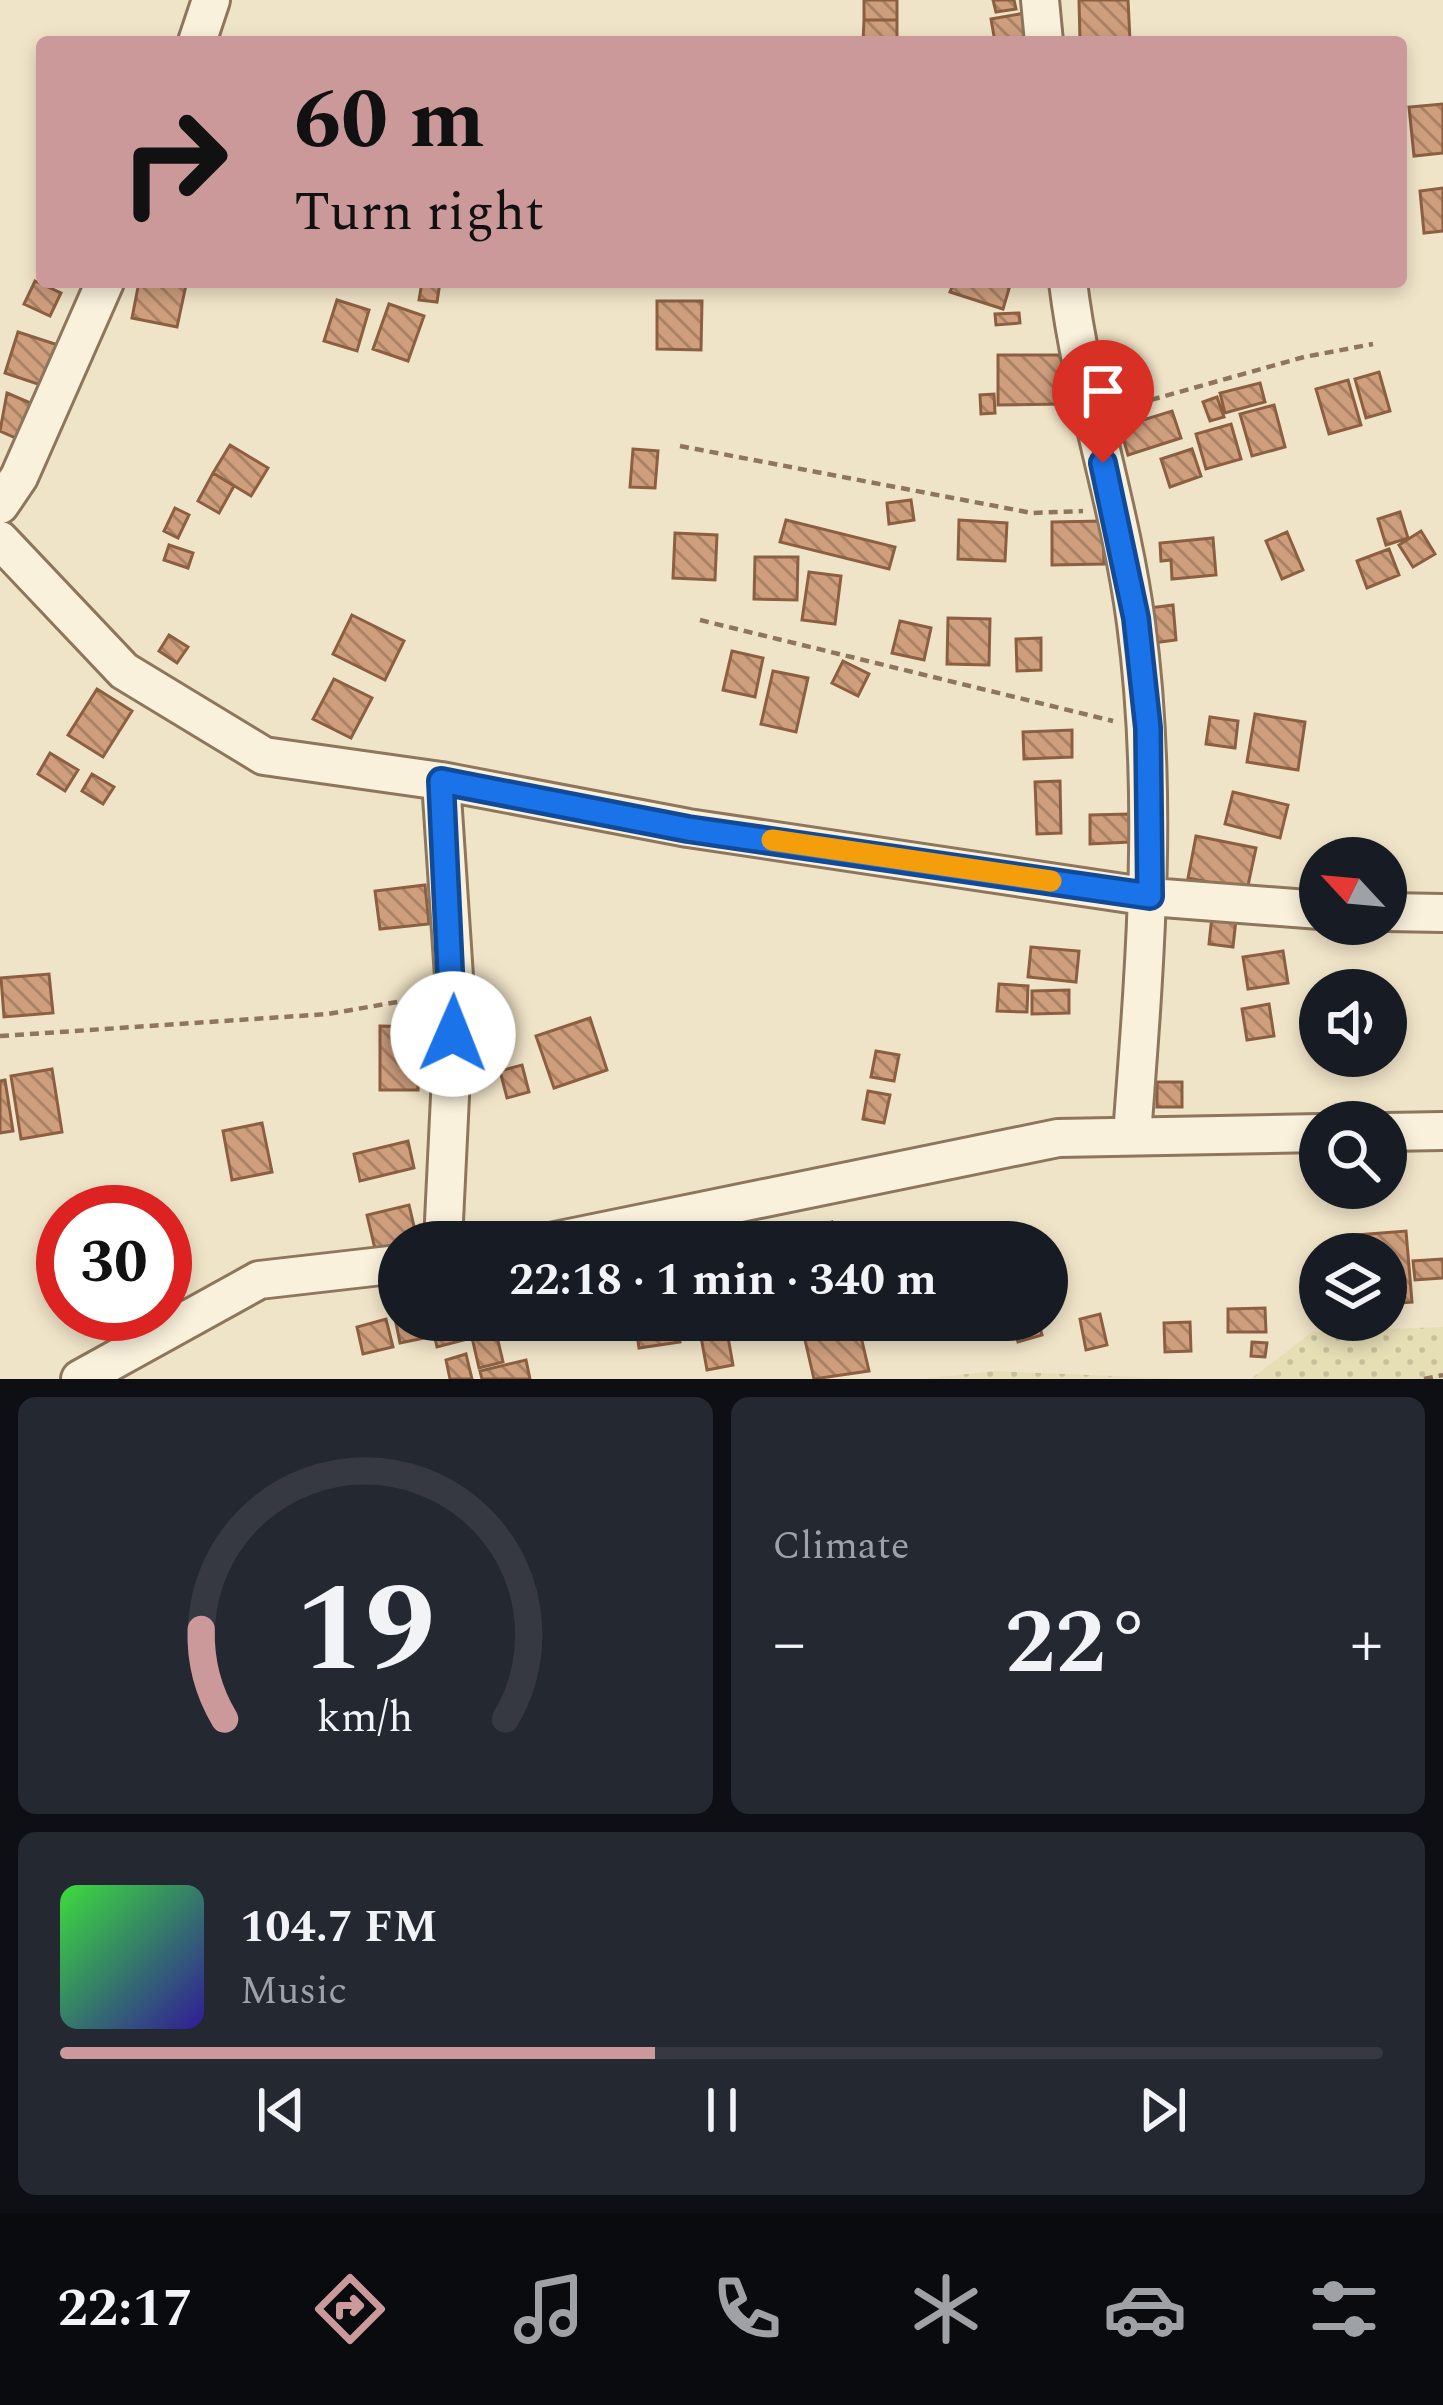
<!DOCTYPE html>
<meta charset="utf-8">
<style>
:root{--surface:#171b24;--page:#242831;--text:#f1f3f6;--muted:#9ea1a6;--line:#363941;--accent:#cc999b}
body{margin:0;font-family:Spectral,serif;background:var(--page);color:var(--text);height:100vh;display:flex;flex-direction:column;font-size:45px;white-space:nowrap}
*{box-sizing:border-box;margin:0}
p{font-size:39px;color:var(--muted)}
.icon{flex:none;width:66px;height:66px;fill:none;stroke:currentColor;stroke-width:2;stroke-linecap:round;stroke-linejoin:round}
.map{position:relative;height:1379px;overflow:hidden}
.sheet{display:flex;flex-direction:column;gap:18px;padding:18px;background:#0d0f14;flex:1}
.sheet>*{flex:none}
.banner{position:absolute;left:36px;top:36px;width:1371px;height:252px;border-radius:12px;box-shadow:0 6px 18px #0003;background:#cc999b;color:#111;overflow:hidden}
.needle{width:78px;rotate:296deg}
.buttons{position:absolute;left:1299px;top:837px;display:grid;gap:24px}
.buttons a{display:grid;place-items:center;width:108px;height:108px;border-radius:50%;background:var(--surface);box-shadow:0 6px 18px #0003;font-size:60px}
.speed{position:absolute;left:36px;top:1185px;display:flex;gap:24px;font-size:60px;font-weight:700;text-align:center}
.speed>*{display:grid;place-content:center;width:156px;height:156px;border-radius:50%;background:var(--surface);box-shadow:0 6px 18px #0003;line-height:1}
.speed .limit{border:18px solid #d22;background:#fff;color:#111}
.pin{position:absolute;display:grid;place-items:center;width:102px;height:102px;color:#fff;margin:-123px -51px;border-radius:50% 50% 50% 0;rotate:-45deg;box-shadow:0 0 12px #0007}
.pin .icon{rotate:45deg}
.me{position:absolute;width:132px;margin:-66px;rotate:1deg;stroke-linejoin:round;filter:drop-shadow(0 0 9px #0008)}
.turn{display:flex;align-items:center;gap:42px;height:252px;padding:0 60px;font-size:54px}
.turn .icon{width:156px;height:156px;stroke-width:2.5}
.turn b{display:block;font-size:84px;line-height:102px}
.big{font-size:90px;font-weight:700;line-height:1.1}
.sheet .widget{flex:1;display:flex;flex-direction:column;justify-content:center;gap:18px;min-width:0;padding:0 42px;border-radius:18px;background:var(--page)}
.sheet .dial{align-items:center;gap:0}
.dial svg{height:312px;overflow:visible;fill:none;stroke:var(--line);stroke-width:7;stroke-linecap:round;text-anchor:middle}
.dial text{fill:var(--text);stroke:none}
.song{display:flex;align-items:center;gap:36px}
.cover{width:144px;height:144px;border-radius:18px;background:linear-gradient(135deg,hsl(120 70% 55%),hsl(250 70% 35%))}
.played{height:12px;border-radius:6px;background:linear-gradient(90deg,var(--accent) 45%,var(--line) 45%)}
.keys{display:flex;justify-content:space-around;direction:ltr}
.heat{display:flex;justify-content:space-between;align-items:center;font-size:66px;direction:ltr}
.sheet .tiles{flex:1;display:grid;gap:18px;grid-template-columns:1fr 1fr}
.widget:last-child{grid-column:span 2}
.trip{position:absolute;left:378px;top:1221px;width:690px;height:120px;border-radius:60px;background:var(--surface);box-shadow:0 6px 18px #0003;font-weight:700;line-height:120px;text-align:center}
.tabs{display:flex;height:192px;justify-content:space-around;align-items:center;background:#090b0e;color:var(--muted)}
.tabs .icon{width:84px;height:84px}
.tabs .current{color:var(--accent)}
.tabs b{font-size:54px;color:var(--text)}
.map>svg:first-child{display:block}
.farmland{fill:url(#farmland-dots)}
.building{fill:url(#building-back-hatch);stroke:#8d5f41;stroke-width:3}
.lines{fill:none;stroke-linecap:round;stroke-linejoin:round}
.minor-casing{stroke:#8d765c;stroke-width:42}
.path{stroke:#8d765c;stroke-width:4.5;stroke-dasharray:9 6;stroke-linecap:butt}
.minor{stroke:#faf1dc;stroke-width:36}
.route-casing{stroke:#114b97;stroke-width:30}
.route{stroke:#1a73e8;stroke-width:21}
.slow{stroke:#f59e0b;stroke-width:21}
</style>
<div class="map">
<svg width="1443" height="1379" viewBox="0 0 1443 1379">
<defs>
<pattern id="farmland-dots" width="8" height="8" patternUnits="userSpaceOnUse" patternTransform="scale(3)"><rect width="8" height="8" fill="#e6deb5"/><path d="M2 2h.1M6 6h.1" fill="none" stroke="#c6bf9b" stroke-width="1.8" stroke-linecap="round"/></pattern>
<pattern id="building-back-hatch" width="6" height="6" patternUnits="userSpaceOnUse" patternTransform="scale(3)"><rect width="6" height="6" fill="#cf9f7d"/><path d="M-1 5l2 2M0 0l6 6M5-1l2 2" fill="none" stroke="#a98266"/></pattern>
</defs>
<rect width="100%" height="100%" fill="#f0e4c8"/>
<!-- farmland -->
<path class="farmland" d="M1443 1327V1379H1251L1312 1332Z
M995 1371 1186 1379H923Z"/>
<!-- building -->
<path class="building" d="M864 0H897V20H864Z
M993 0H1014L1016 9 996 12Z
M1079 0H1128L1130 40 1080 42Z
M1031 12 1034 35 995 42 991 19Z
M864 20H897V42H863Z
M1443 104V153L1414 156 1409 107Z
M1443 188V231L1424 233 1420 191Z
M35 281 61 293 50 316 24 304Z
M139 282 186 285 177 327 132 318Z
M422 282H440L437 302 419 300Z
M954 282H1011L1003 309 950 292Z
M337 300 369 310 357 351 324 341Z
M657 301H702L701 350 657 349Z
M389 304 424 316 408 361 373 349Z
M1019 313 1020 323 996 325 995 314Z
M18 332 61 346 47 387 5 373Z
M998 355H1063V404L998 405Z
M1379 372 1390 411 1366 418 1355 379Z
M1348 380 1361 425 1329 434 1316 389Z
M1260 383 1265 402 1225 413 1220 393Z
M7 393 33 404 18 439 0 431Z
M994 394 995 413 981 414 980 395Z
M1217 397 1224 417 1210 421 1203 402Z
M1274 405 1285 447 1252 456 1240 414Z
M1172 411 1181 438 1128 455 1120 427Z
M1231 424 1241 459 1206 469 1196 434Z
M230 445 268 468 251 496 213 473Z
M633 449 658 451 655 488 630 487Z
M1192 449 1201 476 1170 487 1161 459Z
M213 473 234 486 219 513 198 501Z
M911 500 914 520 889 524 887 503Z
M175 508 189 515 178 538 164 531Z
M1400 512 1408 538 1386 545 1378 519Z
M786 520 895 547 889 569 780 542Z
M959 520 1007 523 1005 561 958 559Z
M1103 521 1104 564 1052 565V522Z
M1421 531 1435 554 1413 567 1399 545Z
M1287 532 1303 570 1282 579 1266 541Z
M675 533 717 535 715 580 673 578Z
M1213 538 1216 575 1172 579 1171 560 1161 561 1160 543Z
M169 545 193 553 188 568 164 560Z
M1389 549 1399 575 1367 588 1357 561Z
M755 557H798L797 600 754 599Z
M809 572 841 576 835 624 802 620Z
M1173 605 1176 640 1152 643 1149 608Z
M352 615 404 641 385 680 333 654Z
M948 618 990 619 989 665 947 664Z
M900 621 931 628 924 660 892 653Z
M169 635 188 647 177 663 159 651Z
M1041 638V670L1017 671 1016 639Z
M732 651 763 658 755 697 723 690Z
M843 661 869 674 858 696 832 683Z
M773 671 808 678 796 732 761 724Z
M334 679 372 698 351 738 313 719Z
M97 689 132 711 103 757 68 735Z
M1255 714 1305 722 1298 770 1247 762Z
M1210 717 1238 721 1235 748 1206 744Z
M1072 730V757L1024 759 1023 732Z
M50 753 78 770 65 791 38 774Z
M92 774 114 787 103 804 82 791Z
M1060 781 1061 833 1037 834 1035 782Z
M1233 792 1288 805 1280 838 1225 824Z
M1129 814 1130 842 1090 844V815Z
M1196 836 1256 848 1247 890 1188 878Z
M425 885 429 924 380 929 375 891Z
M1212 916 1236 919 1233 947 1209 944Z
M1031 947 1079 951 1076 982 1028 977Z
M1283 951 1288 983 1248 989 1243 957Z
M49 974 53 1013 4 1017 1 978Z
M999 984 1028 986 1027 1012 997 1011Z
M1069 990V1013L1032 1014V991Z
M466 993H492V1033H467Z
M1269 1004 1274 1036 1247 1040 1242 1009Z
M590 1018 607 1070 554 1088 536 1036Z
M380 1026 418 1027V1090H380Z
M876 1051 899 1055 894 1081 871 1077Z
M522 1065 529 1092 507 1098 500 1071Z
M52 1069 62 1132 21 1139 11 1076Z
M5 1080 13 1131 0 1133V1081Z
M1157 1082H1182V1107H1157Z
M868 1091 890 1095 884 1123 863 1119Z
M262 1123 272 1172 232 1180 223 1131Z
M408 1141 414 1168 360 1181 354 1154Z
M409 1205 417 1239 375 1249 367 1215Z
M832 1222 839 1242H807L804 1232Z
M1406 1231 1412 1302 1386 1304V1254H1358L1357 1235Z
M1443 1259V1278L1415 1280 1413 1261Z
M399 1301V1320H425L429 1337 400 1343 392 1303Z
M1265 1308 1266 1332H1228V1309Z
M1100 1314 1107 1345 1086 1350 1080 1319Z
M386 1319 393 1347 363 1354 357 1327Z
M431 1320H460L464 1340 437 1347Z
M468 1320H493L503 1362 479 1368Z
M635 1320H677L680 1342 639 1348Z
M1012 1320H1038L1042 1335 1018 1342Z
M1190 1322 1191 1351 1165 1352 1164 1323Z
M726 1326 733 1365 707 1370 700 1331Z
M859 1328 869 1371 814 1379 805 1340Z
M1252 1342 1267 1343 1265 1357 1251 1356Z
M466 1354 472 1379H450L446 1360Z
M526 1360 530 1379H482L480 1371Z"/>
<g class="lines">
<defs>
<path id="minor" d="M1040 0 1044 42
M197 42 211 0
M1068 282C1082 397 1121 508 1136 623 1159 795 1145 963 1132 1135
M0 505 19 477 105 282
M0 540 124 671 264 756 441 781 688 828 1150 897 1320 910
M441 781 455 992 443 1242
M1386 912 1443 913
M1386 1132 1443 1131
M550 1242 1058 1138 1320 1133
M80 1379 259 1280 399 1264"/>
</defs>
<!-- minor casing -->
<use href="#minor" class="minor-casing"/>
<!-- path -->
<path class="path" d="M1122 408 1304 357 1373 344
M680 446 1032 513 1083 511
M700 620 1113 721
M0 1036 328 1014 426 997
M1424 1379 1443 1375"/>
<!-- minor -->
<use href="#minor" class="minor"/>
</g>
<g class="lines">
<defs>
<path id="route" d="M453 1034 441 781 688 829 1150 896 1148 728 1136 618 1103 463"/>
</defs>
<!-- route casing -->
<use href="#route" class="route-casing"/>
<!-- route -->
<use href="#route" class="route"/>
<!-- slow -->
<path class="slow" d="M772 840 1051 881"/>
</g>
</svg>
<div class="buttons">
<a><svg class="needle" viewBox="-14 -14 28 28"><path d="M0-13l5 13h-10z" fill="#e53935"/><path d="M0 13l5-13h-10z" fill="#9ea1a6"/></svg></a>
<a><svg class="icon" aria-label="sound" viewBox="0 0 24 24"><path d="M4 9h4l5-4v14l-5-4H4zM17 9q2 3 0 6"/></svg></a>
<a><svg class="icon" aria-label="search" viewBox="0 0 24 24"><circle cx="10" cy="10" r="6"/><path d="M15 15l6 6"/></svg></a>
<a><svg class="icon" aria-label="layers" viewBox="0 0 24 24"><path d="M12 4l9 5-9 5-9-5zM3 14l9 5 9-5"/></svg></a>
</div>
<div class="speed"><div class="limit">30</div></div>
<div class="pin" style="left:1103px;top:463px;background:#d93025"><svg class="icon" aria-label="arrive" viewBox="0 0 24 24"><path d="M6 21V4h12l-3 4 3 4H6"/></svg></div>
<svg class="me" style="left:453px;top:1034px" viewBox="-20 -20 40 40"><circle r="19" fill="#fff"/><path d="M0-13L10 11 0 6-10 11z" fill="#1a73e8"/></svg>
<div class="trip">22:18 · 1 min · 340 m</div>
<div class="banner">
<div class="turn"><svg class="icon" aria-label="right" viewBox="0 0 24 24"><path d="M7 20v-9h11M14 6l5 5-5 5"/></svg><div><b>60 m</b>Turn right</div></div>
</div>
</div>
<section class="sheet">
<div class="tiles">
<div class="widget dial"><svg viewBox="0 0 100 80">
<path d="M14 69A42 42 0 1 1 86 69"/>
<path d="M14 69A42 42 0 0 1 8 46" stroke="#cc999b"/>
<text x="50" y="56" font-size="32" font-weight="700">19</text>
<text x="50" y="72" font-size="11">km/h</text>
</svg></div>
<div class="widget"><p>Climate</p>
<div class="heat"><a>−</a><b class="big">22°</b><a>+</a></div>
</div>
<div class="widget">
<div class="song"><i class="cover"></i><div><b>104.7 FM</b><p>Music</p></div></div>
<div class="played"></div>
<div class="keys"><svg class="icon" aria-label="previous" viewBox="0 0 24 24"><path d="M18 5L8 12l10 7zM5 5v14"/></svg><svg class="icon" aria-label="pause" viewBox="0 0 24 24"><path d="M8 5v14M16 5v14"/></svg><svg class="icon" aria-label="next" viewBox="0 0 24 24"><path d="M6 5l10 7-10 7zM19 5v14"/></svg></div>
</div>
</div>
</section>
<nav class="tabs">
<b>22:17</b>
<svg class="icon current" aria-label="directions" viewBox="0 0 24 24"><path d="M12 3l9 9-9 9-9-9zM9 14v-3h6M13 9l2 2-2 2"/></svg>
<svg class="icon" aria-label="music" viewBox="0 0 24 24"><path d="M9 18V5l10-2v13"/><circle cx="6" cy="18" r="3"/><circle cx="16" cy="16" r="3"/></svg>
<svg class="icon" aria-label="phone" viewBox="0 0 24 24"><path d="M5 4h4l2 5-3 2q2 4 5 5l2-3 5 2v4C11 20 4 13 5 4z"/></svg>
<svg class="icon" aria-label="climate" viewBox="0 0 24 24"><path d="M12 3v18M4 7l16 10M4 17L20 7"/></svg>
<svg class="icon" aria-label="car" viewBox="0 0 24 24"><path d="M5 17H2v-5l4-1 3-4h7l3 4 3 1v5h-3M9 17h6M6 11h13"/><circle cx="7" cy="17" r="2"/><circle cx="17" cy="17" r="2"/></svg>
<svg class="icon" aria-label="filters" viewBox="0 0 24 24"><path d="M4 7h16M4 17h16"/><circle cx="9" cy="7" r="2"/><circle cx="15" cy="17" r="2"/></svg>
</nav>
